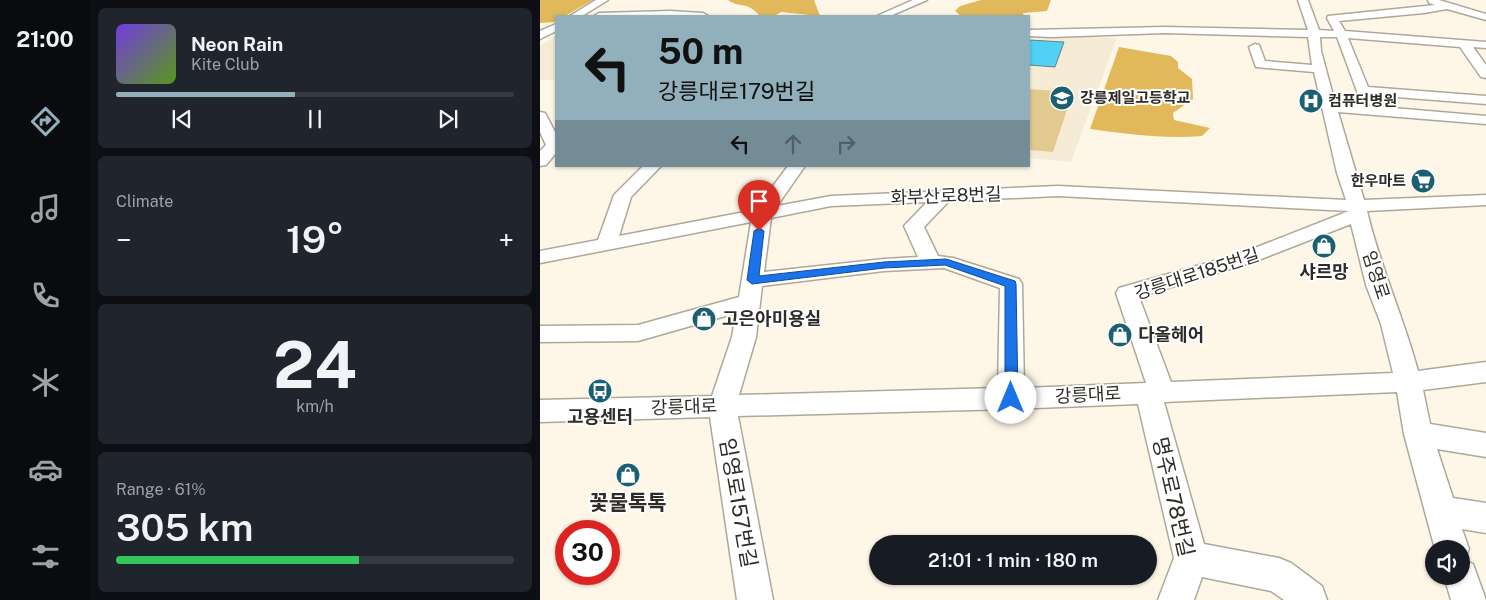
<!DOCTYPE html>
<meta charset="utf-8">
<style>
:root{--surface:#171b24;--page:#20242c;--text:#f1f3f6;--muted:#9ea1a6;--line:#363941;--accent:#91b0bb}
body{margin:0;font-family:"Public Sans","Noto Sans KR",sans-serif;background:var(--page);color:var(--text);height:100vh;display:flex;flex-direction:column;font-size:19px;white-space:nowrap}
*{box-sizing:border-box;margin:0}
p{font-size:16px;color:var(--muted)}
.icon{flex:none;width:28px;height:28px;fill:none;stroke:currentColor;stroke-width:2;stroke-linecap:round;stroke-linejoin:round}
.map{position:relative;flex:1;overflow:hidden}
.details{display:flex;flex-direction:column;gap:8px;padding:8px;background:#0d0f14;width:450px}
.details>*{flex:none}
.banner{position:absolute;left:15px;top:15px;width:475px;height:152px;border-radius:0px;box-shadow:0 1px 4px #0004;background:#91b0bb;color:#111;overflow:hidden}
.fabs{position:absolute;left:885px;top:540px;display:grid;gap:10px}
.fabs a{display:grid;place-items:center;width:45px;height:45px;border-radius:50%;background:var(--surface);box-shadow:0 1px 4px #0004;font-size:25px}
.speed{position:absolute;left:15px;top:520px;display:flex;gap:10px;font-size:25px;font-weight:700;text-align:center}
.speed>*{display:grid;place-content:center;width:65px;height:65px;border-radius:50%;background:var(--surface);box-shadow:0 1px 4px #0004;line-height:1}
.speed .limit{border:8px solid #d22;background:#fff;color:#111}
.pin{position:absolute;display:grid;place-items:center;width:42px;height:42px;color:#fff;margin:-51px -21px;border-radius:50% 50% 50% 0;rotate:-45deg;box-shadow:0 0 5px #0007}
.pin .icon{rotate:45deg}
.me{position:absolute;width:55px;margin:-28px;rotate:0deg;stroke-linejoin:round;filter:drop-shadow(0 0 4px #0008)}
.turn{display:flex;align-items:center;gap:18px;height:105px;padding:0 20px;font-size:22px}
.turn .icon{width:65px;height:65px;stroke-width:2.5}
.turn b{display:block;font-size:35px;line-height:42px}
.lanes{display:flex;align-items:center;height:48px;padding:0 20px;background:#0003;justify-content:center;gap:25px;direction:ltr}
.lanes .off{opacity:.35}
.big{font-size:38px;font-weight:600;line-height:1.1}
.details .card{flex:1;display:flex;flex-direction:column;justify-content:center;gap:8px;min-width:0;padding:0 18px;border-radius:8px;background:var(--page)}
.details .dial{align-items:center;gap:0}
.dial b{font-size:65px;line-height:1}
.song{display:flex;align-items:center;gap:15px}
.cover{width:60px;height:60px;border-radius:8px;background:linear-gradient(135deg,hsl(260 70% 55%),hsl(90 70% 35%))}
.played{height:5px;border-radius:2px;background:linear-gradient(90deg,var(--accent) 45%,var(--line) 45%)}
.keys{display:flex;justify-content:space-around;direction:ltr}
.heat{display:flex;justify-content:space-between;align-items:center;font-size:28px;direction:ltr}
.charge{height:8px;border-radius:4px;background:linear-gradient(90deg,#34c759 61%,var(--line) 0)}
.trip{position:absolute;left:329px;top:535px;width:288px;height:50px;border-radius:25px;background:var(--surface);box-shadow:0 1px 4px #0004;font-weight:600;line-height:50px;text-align:center}
main{display:flex;flex:1;min-height:0}
.menu{display:flex;flex-direction:column;width:90px;justify-content:space-around;align-items:center;background:#090b0e;color:var(--muted)}
.menu .icon{width:35px;height:35px}
.menu .selected{color:var(--accent)}
.menu b{font-size:22px;color:var(--text)}
.map>svg:first-child{display:block}
.built{fill:#f6ecd6}
.green{fill:#e2c990}
.forest{fill:#e1b95a}
.building{fill:#51d1f6;stroke:#6d7e84}
.lines{fill:none;stroke-linecap:round;stroke-linejoin:round}
.minor-casing{stroke:#afa89a;stroke-width:3}
.minor{fill:#fff;fill-rule:evenodd}
.route{fill:#1a73e8;stroke:#114b97}
.labels{text-anchor:middle;stroke-width:4;stroke-linejoin:round;paint-order:stroke}
.far-poi-label{font-size:15px;font-weight:bold;fill:#2f2c27;stroke:#fff;text-anchor:start}
.street-label{font-size:18px;fill:#2f2c27;stroke:#fff}
.poi-label{font-size:18px;font-weight:bold;fill:#2f2c27;stroke:#fff}
.near-street-label{font-size:21px;fill:#2f2c27;stroke:#fff}
.near-poi-label{font-size:21px;font-weight:bold;fill:#2f2c27;stroke:#fff}
</style>
<main>
<nav class="menu">
<b>21:00</b>
<svg class="icon selected" aria-label="directions" viewBox="0 0 24 24"><path d="M12 3l9 9-9 9-9-9zM9 14v-3h6M13 9l2 2-2 2"/></svg>
<svg class="icon" aria-label="music" viewBox="0 0 24 24"><path d="M9 18V5l10-2v13"/><circle cx="6" cy="18" r="3"/><circle cx="16" cy="16" r="3"/></svg>
<svg class="icon" aria-label="phone" viewBox="0 0 24 24"><path d="M5 4h4l2 5-3 2q2 4 5 5l2-3 5 2v4C11 20 4 13 5 4z"/></svg>
<svg class="icon" aria-label="climate" viewBox="0 0 24 24"><path d="M12 3v18M4 7l16 10M4 17L20 7"/></svg>
<svg class="icon" aria-label="car" viewBox="0 0 24 24"><path d="M5 17H2v-5l4-1 3-4h7l3 4 3 1v5h-3M9 17h6M6 11h13"/><circle cx="7" cy="17" r="2"/><circle cx="17" cy="17" r="2"/></svg>
<svg class="icon" aria-label="filters" viewBox="0 0 24 24"><path d="M4 7h16M4 17h16"/><circle cx="9" cy="7" r="2"/><circle cx="15" cy="17" r="2"/></svg>
</nav>
<section class="details">
<div class="card">
<div class="song"><i class="cover"></i><div><b>Neon Rain</b><p>Kite Club</p></div></div>
<div class="played"></div>
<div class="keys"><svg class="icon" aria-label="previous" viewBox="0 0 24 24"><path d="M18 5L8 12l10 7zM5 5v14"/></svg><svg class="icon" aria-label="pause" viewBox="0 0 24 24"><path d="M8 5v14M16 5v14"/></svg><svg class="icon" aria-label="next" viewBox="0 0 24 24"><path d="M6 5l10 7-10 7zM19 5v14"/></svg></div>
</div>
<div class="card"><p>Climate</p>
<div class="heat"><a>−</a><b class="big">19°</b><a>+</a></div>
</div>
<div class="card dial"><b>24</b><p>km/h</p></div>
<div class="card"><p>Range · 61%</p><b class="big">305 km</b><div class="charge"></div></div>
</section>
<div class="map">
<svg width="946" height="600" viewBox="0 0 946 600">
<rect width="100%" height="100%" fill="#fef7e7"/>
<!-- built -->
<path class="built" d="M489 35 577 38 531 162 489 158Z
M16 36V80H0V46Z"/>
<!-- green -->
<path class="green" d="M489 89 533 92 513 152 489 150Z"/>
<!-- forest -->
<path class="forest" d="M0 0H53L25 16H16V22L0 23Z
M188 0H274L280 16 241 12 236 15H219C205 0 200 9 188 0Z
M441 0H511L507 11 483 13 484 16H421L415 11 420 6Z
M579 47 631 56 638 62V68L652 79 653 99 633 113 634 120 670 128 662 136C624 139 588 134 550 129Z"/>
<!-- building -->
<path class="building" d="M489 40 524 42 515 67 489 65Z"/>
<g class="lines">
<defs>
<path id="minor" d="M56 0H68L42 16H30Z
M373 0H387L350 16H337Z
M758 0H768L779 30 794 31 787 18 788 16 895 5 889 3 888 0H899L946 14V20L907 9 884 13 799 21 805 31 946 42V48L933 47 946 65V78L941 77 920 47 808 38 828 87 946 96V104L818 94 797 37H780L781 51 795 103 946 116V124L798 112 824 200 946 195V205L827 211C840 266 863 316 878 371L946 362V382L883 390 890 424 946 433V457L897 449 913 498 946 503V533L922 529 929 549 924 560 933 564 946 600H911L904 576H921V549H895L864 434 857 392 624 402 664 544 739 558 751 563 782 586 787 600H744L731 591 662 577 654 600H618L634 558 598 404 471 409 198 416 233 600H197L170 417 0 422V400L172 396 192 337 196 313 98 341 0 342V326L98 325 199 297 211 222 0 263V251L58 240 74 195 103 166H121L91 197 79 236 215 210 248 166H265L237 206 291 196 518 186 806 200 797 173 774 72 716 67 709 47 715 44 719 45 725 61 772 65 768 37 625 33 511 37 489 36V30L625 27 768 30ZM518 196 809 211 702 253 579 288 576 293 606 383 484 388 482 284 479 279 413 258 398 256 384 227 409 201ZM387 202 364 226 378 257 344 259 224 272 231 218 291 206ZM811 224 826 285 841 324 853 373 631 382 599 297 716 261ZM404 268 460 288 458 388 199 395 216 337 222 286 344 271Z
M130 11 163 13 168 16H54L59 13Z
M16 24V31L0 39V31Z
M0 112 5 113 16 134V153L6 165 0 166V151L6 145 0 132Z"/>
</defs>
<!-- minor casing -->
<use href="#minor" class="minor-casing"/>
<!-- minor -->
<use href="#minor" class="minor"/>
</g>
<!-- route -->
<path class="route" d="M219 228 224 231 219 276 344 262 406 259 475 281 476 284 478 398 476 402 471 404 467 402 465 398V286L405 265 344 268 212 284 207 280 214 231Z"/>
<!-- icons -->
<defs>
<symbol id="school-disc" viewBox="-11 -11 22 22"><circle r="9.5" fill="#1b5f72" stroke="#fff"/><path d="M0-5L7-2L0 1L-7-2ZM-4 1L0 2.5L4 1V4Q0 6-4 4Z" fill="#fff"/></symbol>
<symbol id="hospital-disc" viewBox="-11 -11 22 22"><circle r="9.5" fill="#1b5f72" stroke="#fff"/><path d="M-5-5h3v3.5h4V-5h3V5h-3V1.5h-4V5h-3Z" fill="#fff"/></symbol>
<symbol id="supermarket-disc" viewBox="-11 -11 22 22"><circle r="9.5" fill="#1b5f72" stroke="#fff"/><path d="M-6-5.5h2.5l.6 2H6L4.5 2H-2.5L-4.4-4H-6ZM-1.5 3.2a1.3 1.3 0 1 0 .1 0ZM3 3.2a1.3 1.3 0 1 0 .1 0Z" fill="#fff"/></symbol>
<symbol id="shop-disc" viewBox="-11 -11 22 22"><circle r="9.5" fill="#1b5f72" stroke="#fff"/><path d="M-5-2.5h2.3a2.7 3.5 0 0 1 5.4 0H5L5.5 6h-11ZM-1.5-2.5h3a1.5 2.3 0 0 0-3 0Z" fill="#fff"/></symbol>
<symbol id="bus-disc" viewBox="-11 -11 22 22"><circle r="9.5" fill="#1b5f72" stroke="#fff"/><path d="M-5-6H5V4H4V6H2V4H-2V6H-4V4H-5ZM-3.5-4V0h7V-4ZM-3.5 1.2v1.5H-2V1.2ZM2 1.2v1.5H3.5V1.2Z" fill="#fff"/></symbol>
</defs>
<g fill-rule="evenodd">
<use href="#school-disc" x="508" y="84" width="28" height="28"/>
<use href="#hospital-disc" x="757" y="87" width="28" height="28"/>
<use href="#supermarket-disc" x="869" y="167" width="28" height="28"/>
<use href="#shop-disc" x="770" y="232" width="28" height="28"/>
<use href="#shop-disc" x="150" y="305" width="28" height="28"/>
<use href="#shop-disc" x="566" y="321" width="28" height="28"/>
<use href="#bus-disc" x="46" y="377" width="28" height="28"/>
<use href="#shop-disc" x="74" y="461" width="28" height="28"/>
</g>
<g class="labels">
<!-- far-poi labels -->
<g class="far-poi-label">
<text x="540" y="103">강릉제일고등학교</text>
<text x="788" y="106">컴퓨터병원</text>
<text x="866" y="186" text-anchor="end">한우마트</text>
</g>
<!-- street labels -->
<g class="street-label">
<text transform="translate(406 196) rotate(-2)" y="6">화부산로8번길</text>
<text transform="translate(657 274) rotate(-18)" y="6">강릉대로185번길</text>
<text transform="translate(836 275) rotate(72)" y="6">임영로</text>
<text transform="translate(548 395) rotate(-3)" y="6">강릉대로</text>
<text transform="translate(144 407) rotate(-2)" y="6">강릉대로</text>
</g>
<!-- poi labels -->
<g class="poi-label">
<text x="784" y="278">샤르망</text>
<text x="182" y="325" text-anchor="start">고은아미용실</text>
<text x="598" y="341" text-anchor="start">다올헤어</text>
<text x="60" y="423">고용센터</text>
</g>
<!-- near-street labels -->
<g class="near-street-label">
<text transform="translate(633 497) rotate(77)" y="7">명주로78번길</text>
<text transform="translate(198 503) rotate(80)" y="7">임영로157번길</text>
</g>
<!-- near-poi labels -->
<g class="near-poi-label">
<text x="88" y="510">꽃물톡톡</text>
</g>
</g>
</svg>
<div class="fabs">
<a><svg class="icon" aria-label="sound" viewBox="0 0 24 24"><path d="M4 9h4l5-4v14l-5-4H4zM17 9q2 3 0 6"/></svg></a>
</div>
<div class="speed"><div class="limit">30</div></div>
<div class="pin" style="left:219px;top:231px;background:#d93025"><svg class="icon" aria-label="arrive" viewBox="0 0 24 24"><path d="M6 21V4h12l-3 4 3 4H6"/></svg></div>
<svg class="me" style="left:471px;top:398px" viewBox="-20 -20 40 40"><circle r="19" fill="#fff"/><path d="M0-13L10 11 0 6-10 11z" fill="#1a73e8"/></svg>
<div class="trip">21:01 · 1 min · 180 m</div>
<div class="banner">
<div class="turn"><svg class="icon" aria-label="left" viewBox="0 0 24 24"><path d="M17 20v-9H6M10 6l-5 5 5 5"/></svg><div><b>50 m</b>강릉대로179번길</div></div>
<div class="lanes"><svg class="icon" aria-label="left" viewBox="0 0 24 24"><path d="M17 20v-9H6M10 6l-5 5 5 5"/></svg><svg class="icon off" aria-label="ahead" viewBox="0 0 24 24"><path d="M12 20V5M6 11l6-6 6 6"/></svg><svg class="icon off" aria-label="right" viewBox="0 0 24 24"><path d="M7 20v-9h11M14 6l5 5-5 5"/></svg></div>
</div>
</div>
</main>
